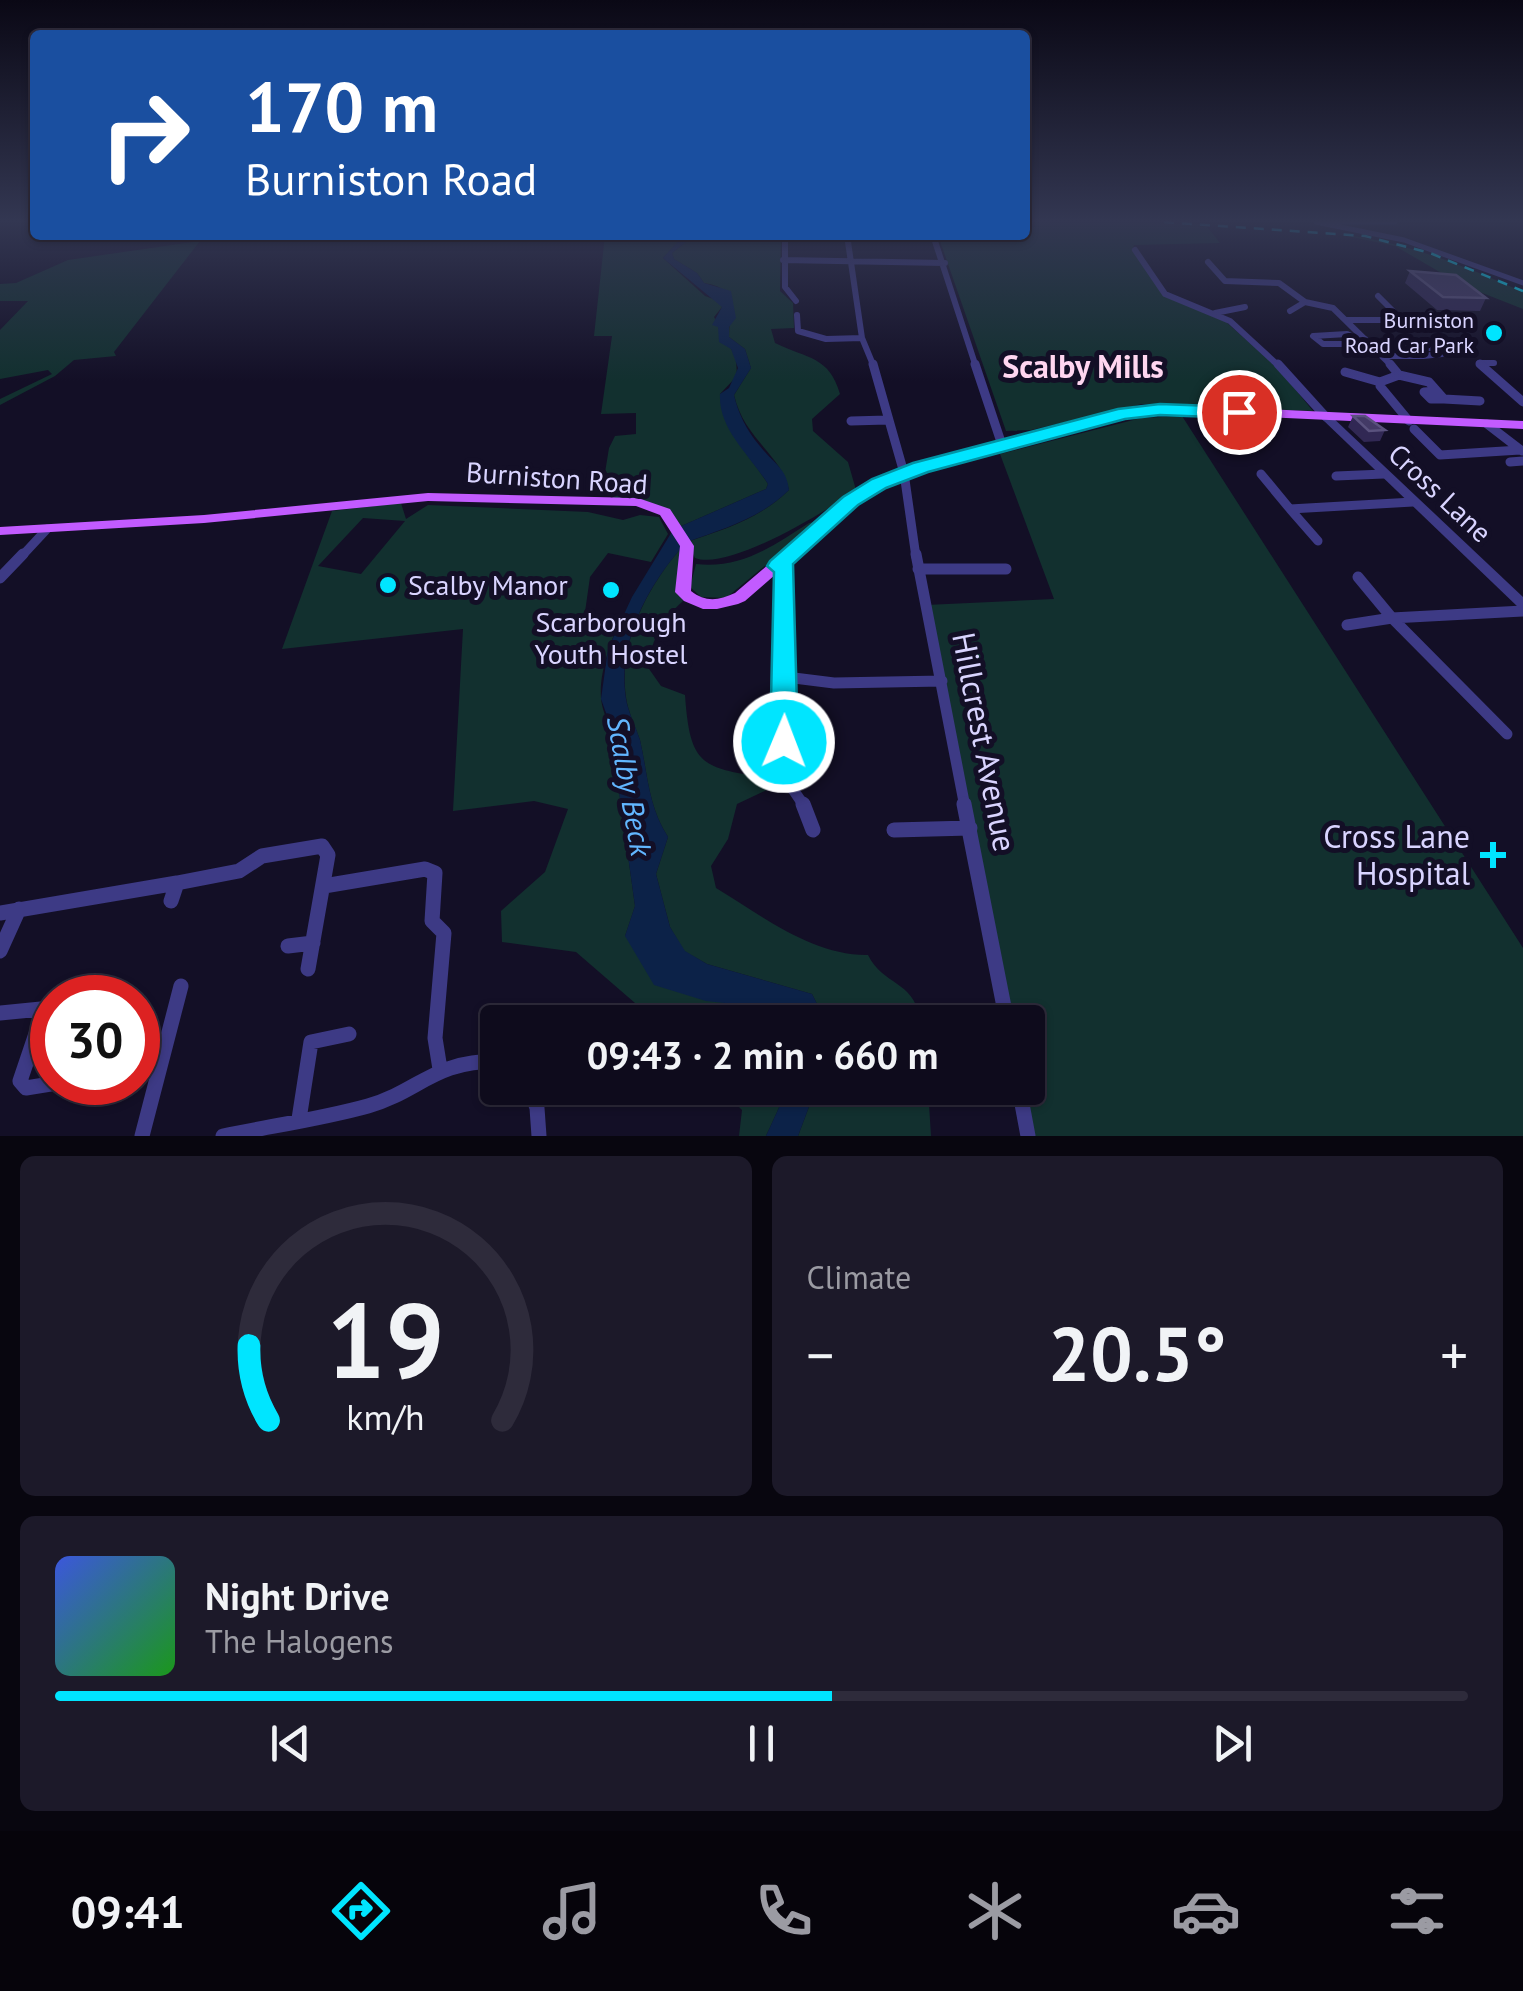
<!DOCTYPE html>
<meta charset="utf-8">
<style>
:root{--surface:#0e0b1c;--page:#1c1929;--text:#f1f3f6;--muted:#9b9ba3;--line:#2e2b3b;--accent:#00e5ff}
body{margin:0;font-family:"PT Sans",sans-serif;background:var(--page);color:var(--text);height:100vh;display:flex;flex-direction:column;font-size:38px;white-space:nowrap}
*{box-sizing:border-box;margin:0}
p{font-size:32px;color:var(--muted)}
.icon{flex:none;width:55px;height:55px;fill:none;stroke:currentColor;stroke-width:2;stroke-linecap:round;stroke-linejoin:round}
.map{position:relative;height:1136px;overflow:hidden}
.panel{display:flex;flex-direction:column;gap:20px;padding:20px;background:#08060f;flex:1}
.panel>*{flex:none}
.guide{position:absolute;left:30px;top:30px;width:1000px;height:210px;border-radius:10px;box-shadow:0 2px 8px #0004,0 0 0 2px var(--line);background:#1a4fa0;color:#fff;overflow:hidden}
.speed{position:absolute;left:30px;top:975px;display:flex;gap:20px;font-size:50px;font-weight:700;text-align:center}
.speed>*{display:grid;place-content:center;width:130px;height:130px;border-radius:50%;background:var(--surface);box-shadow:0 2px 8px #0004,0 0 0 2px var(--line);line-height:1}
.speed .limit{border:15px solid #d22;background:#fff;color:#111}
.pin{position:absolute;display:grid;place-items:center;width:85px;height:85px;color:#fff;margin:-42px;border:5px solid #fff;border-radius:50%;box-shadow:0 2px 10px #0007}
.me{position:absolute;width:110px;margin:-55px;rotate:1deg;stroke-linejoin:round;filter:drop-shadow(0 0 8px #0008)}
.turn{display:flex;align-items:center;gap:35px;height:210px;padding:0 50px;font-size:45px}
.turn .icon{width:130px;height:130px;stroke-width:2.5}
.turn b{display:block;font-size:70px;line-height:85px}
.big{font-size:75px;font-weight:600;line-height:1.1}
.panel .widget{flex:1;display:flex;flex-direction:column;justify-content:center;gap:15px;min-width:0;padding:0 35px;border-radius:15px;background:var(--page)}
.panel .dial{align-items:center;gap:0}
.dial svg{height:260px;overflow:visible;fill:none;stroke:var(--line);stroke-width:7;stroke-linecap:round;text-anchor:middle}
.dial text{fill:var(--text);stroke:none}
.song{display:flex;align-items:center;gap:30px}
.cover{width:120px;height:120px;border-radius:15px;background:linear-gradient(135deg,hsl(230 70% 55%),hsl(120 70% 35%))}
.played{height:10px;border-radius:5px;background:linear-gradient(90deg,var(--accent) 55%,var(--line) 55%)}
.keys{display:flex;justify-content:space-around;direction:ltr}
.heat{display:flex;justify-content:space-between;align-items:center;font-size:55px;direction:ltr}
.panel .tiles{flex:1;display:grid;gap:20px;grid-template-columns:1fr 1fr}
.widget:last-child{grid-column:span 2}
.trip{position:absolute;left:480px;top:1005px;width:565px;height:100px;border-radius:10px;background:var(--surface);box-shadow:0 2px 8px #0004,0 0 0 2px var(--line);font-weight:600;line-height:100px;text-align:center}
.menu{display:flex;height:160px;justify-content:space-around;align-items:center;background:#06040b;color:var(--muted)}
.menu .icon{width:70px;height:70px}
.menu .selected{color:var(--accent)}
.menu b{font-size:45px;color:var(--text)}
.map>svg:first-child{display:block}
.green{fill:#12302f;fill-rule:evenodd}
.water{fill:#0c2248}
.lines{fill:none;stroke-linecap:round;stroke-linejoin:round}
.pedestrian{stroke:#3d3a85;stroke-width:5}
.minor-far3{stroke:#3d3a85;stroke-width:6}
.minor-far2{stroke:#3d3a85;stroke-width:9}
.minor-far1{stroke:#3d3a85;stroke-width:11}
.minor{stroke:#3d3a85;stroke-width:15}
.tertiary{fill:#3d3a85;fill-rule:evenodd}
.primary{fill:#c25bff;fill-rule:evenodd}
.rail{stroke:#00e5ff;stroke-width:2.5;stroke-dasharray:10 8;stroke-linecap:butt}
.wall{fill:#312854}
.building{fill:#433a66;stroke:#5a527e;stroke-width:2.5}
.route{fill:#00e5ff;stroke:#0095a6;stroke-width:2.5}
.poi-dot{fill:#00e5ff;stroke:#130f26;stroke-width:4}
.labels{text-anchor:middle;stroke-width:10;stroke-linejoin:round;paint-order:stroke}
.far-poi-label{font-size:22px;fill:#d9d4ff;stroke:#130f26;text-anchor:end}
.street-label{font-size:28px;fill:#d9d4ff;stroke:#130f26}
.poi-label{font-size:28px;fill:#d9d4ff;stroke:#130f26;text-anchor:start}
.water-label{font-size:30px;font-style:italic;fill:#62b6ff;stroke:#130f26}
.far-district-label{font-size:32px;font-weight:bold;fill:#ffd6f0;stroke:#130f26}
.near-street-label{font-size:32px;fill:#d9d4ff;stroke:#130f26}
.near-poi-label{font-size:32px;fill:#d9d4ff;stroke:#130f26;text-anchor:end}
</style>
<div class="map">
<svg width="1523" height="1136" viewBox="0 0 1523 1136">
<rect width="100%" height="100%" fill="#130f26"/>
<!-- green -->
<path class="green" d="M1025 222 1205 224 1220 243 1134 245 1132 250 1164 295 1226 322 1276 366 1313 411 1142 404 1031 430 1006 431 938 235H1025Z
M1338 234C1403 241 1463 265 1523 292V309L1462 285 1395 246Z
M605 235H684L663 258 705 296 719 301 722 307 714 317 736 358 737 376 720 394C725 432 748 453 768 484L766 489 679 527C669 501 638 502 613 498L603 485 609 448 615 436 636 434V413L601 414 612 336H594Z
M695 235H781L780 291 793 303 794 328 771 329 775 343C808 359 829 356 840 394L812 419 813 431 848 462 856 490C827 511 729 571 695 558L687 542C725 529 759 519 789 490 782 455 744 439 734 395L751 368 745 349 729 337C729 310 740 288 704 283L697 273 674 259 672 253Z
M200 241 114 352 116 356 74 360 55 376 0 405V399L52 374 48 370 0 379V330L28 301H0V284L16 283 68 260Z
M1182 416 1523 948V1136H1028L1019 1088H1028V1022H1007L926 605 1054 599 1000 454 1141 418Z
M401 503 406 519 428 505 588 512 623 520 640 515 659 517 668 534 651 562 608 553 590 577 585 612 620 619C611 642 599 672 601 698 603 726 636 763 619 791L635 906 625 936 761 1005 791 1010 796 1022H657L576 952 502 942 501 911 545 872 568 809 534 801 453 811 463 629 282 649 332 511ZM363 518 405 521 361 574 318 566Z
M819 521 726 598 701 597 690 587 696 564C741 569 773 546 809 523Z
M682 547 677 583 683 601C662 620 653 638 647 666L661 686 685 695C690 766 701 768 769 778V789L737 804 728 839 711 866 716 888C762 916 813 956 868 955 884 987 914 979 921 1022H826L812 994 707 964 684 951 670 927 656 874 668 837C648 806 648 775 640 740 636 728 630 716 627 703 616 647 646 588 682 547Z
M720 1088H788L766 1136H739L742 1110Z
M816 1088H928L931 1136H798Z"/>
<!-- water -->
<path class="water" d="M684 235H695L672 253 674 259 697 273 704 283 731 291 736 318 729 327V337L745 349 751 368 734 395C738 413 747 431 759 445 772 462 787 468 789 490 759 519 725 528 687 542L679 527 766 489 768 484C750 455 718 429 720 394L729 388 738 368 731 349 719 342 718 327 712 325 722 307 663 258Z
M673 530 682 547C646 588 615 647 627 704 630 716 636 728 640 740 648 775 648 806 668 837L656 874 670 927 685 951 707 964 812 994 826 1022H796L791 1010 706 1001 654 985 625 936 635 906 619 791 623 785 618 746 601 699 608 649 632 597Z
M788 1088H816L798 1136H766Z"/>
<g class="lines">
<!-- pedestrian -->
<path class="pedestrian" d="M1316 222 1404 240 1523 283
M1330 222H1395"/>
<!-- minor-far3 -->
<path class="minor-far3" d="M785 235V287L796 301
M847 235 862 338 874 367
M933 235 976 367
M1135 250 1165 294 1230 321 1280 367
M783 260 945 263
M1208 262 1225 281 1279 283 1305 302 1333 308 1393 367
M1290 311 1305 302
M1215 313 1245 307
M797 315 798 331 826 339 862 338
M1346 320H1402L1378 296
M1347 334 1357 339 1354 344H1323L1313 336Z
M1357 339H1365
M1418 348H1432L1442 354 1423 356Z
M1383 356H1423
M1483 367 1479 363H1494"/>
<!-- minor-far2 -->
<path class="minor-far2" d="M873 364 904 473 916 557
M975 364 1002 445
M1278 364 1326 417
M1390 364 1399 375 1380 382V386L1409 421
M1480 364 1523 402
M1345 372 1380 382
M1399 375 1429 382 1444 399H1431L1424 392 1436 391
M1444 399 1480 401
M851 421 887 420
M1487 424 1522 451
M1414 429 1440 455 1520 450
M1510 462 1523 461
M1261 474 1290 509
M1336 476 1384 474
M1318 541 1290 509 1413 502
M21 557 47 529"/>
<!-- minor-far1 -->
<path class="minor-far1" d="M916 554 965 807
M779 566 785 569 783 775 805 807
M918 569H1006
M1358 577 1392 618 1507 734
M0 578 23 554
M1347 625 1392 618 1523 611
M786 677 834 683 942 681"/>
<!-- minor -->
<path class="minor" d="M803 804 813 830
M964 804 1007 1022
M894 830 970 828
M177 883 239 871 262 856 322 846 328 855 308 969
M324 886 425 869 435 873 432 921 444 933 435 1038 440 1069
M0 913 177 883 171 901
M288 946 313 943
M0 951 19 909
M0 1013 41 1009 43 1013 20 1081 26 1088 63 1082
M138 1068 160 1064
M530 1088 537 1108 539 1136
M1019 1088 1028 1136
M299 1119 311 1042 349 1034
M142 1136 181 986
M223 1136C271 1126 321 1119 368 1106 420 1091 433 1061 498 1061"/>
<!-- tertiary -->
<path class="tertiary" d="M1326 414 1330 415 1523 597V608L1518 607 1322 419V415Z"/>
<!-- primary -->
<path class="primary" d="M1178 405 1523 421V429L1178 413 1124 417 1075 429 950 463 884 487 856 504 745 601 738 604 717 609H703L684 601 675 592 680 546 660 515 636 506 428 501 204 523 0 535V527L204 515 428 493 638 498 670 509 694 546 691 591C705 602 718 601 735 593L846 498 874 481 940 457 1067 423 1124 409Z"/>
<!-- rail -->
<path class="rail" d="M1164 222 1365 236 1430 253 1523 291"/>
</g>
<!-- wall -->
<path class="wall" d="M1410 271 1486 298 1480 311 1437 310 1405 283Z
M1353 416 1385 430 1380 441 1364 442 1348 427Z"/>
<!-- building -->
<path class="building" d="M1410 271 1456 275 1486 298 1443 297Z
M1353 416H1365L1385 430 1369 431Z"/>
<!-- sky -->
<linearGradient id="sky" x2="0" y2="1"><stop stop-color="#0a0815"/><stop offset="0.58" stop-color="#333752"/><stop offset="1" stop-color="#333752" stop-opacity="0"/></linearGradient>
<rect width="1523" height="381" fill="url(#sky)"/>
<!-- route -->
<path class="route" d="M1160 404 1239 407 1248 412 1239 418 1160 415 1125 419 928 472 886 488 858 505 793 564 798 742 794 750 784 753 774 750 770 742 774 572 767 566 770 561 843 497 872 479 913 463 1118 409Z"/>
<!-- markers -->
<g class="poi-dot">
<circle cx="1494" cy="333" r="10"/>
<circle cx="388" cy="585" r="10"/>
<circle cx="611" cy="590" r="10"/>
<path d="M1488 840h10v10h10v10h-10v10h-10v-10h-10v-10h10z"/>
</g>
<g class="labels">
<!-- far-poi labels -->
<g class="far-poi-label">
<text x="1474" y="328">Burniston<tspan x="1474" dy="25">Road Car Park</tspan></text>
</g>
<!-- street labels -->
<g class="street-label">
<text transform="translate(557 478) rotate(4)" y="10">Burniston Road</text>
<text transform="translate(1440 493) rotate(43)" y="10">Cross Lane</text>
</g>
<!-- poi labels -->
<g class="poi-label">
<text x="408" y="595">Scalby Manor</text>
<text x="611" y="632" text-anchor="middle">Scarborough<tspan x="611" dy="32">Youth Hostel</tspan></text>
</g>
<!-- water labels -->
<g class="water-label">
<text transform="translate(629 786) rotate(80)" y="10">Scalby Beck</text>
</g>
<!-- far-district labels -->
<g class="far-district-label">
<text x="1083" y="378">Scalby Mills</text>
</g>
<!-- near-street labels -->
<g class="near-street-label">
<text transform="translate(984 742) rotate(79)" y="11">Hillcrest Avenue</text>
</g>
<!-- near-poi labels -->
<g class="near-poi-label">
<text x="1470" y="848">Cross Lane<tspan x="1470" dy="37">Hospital</tspan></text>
</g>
</g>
</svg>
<div class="speed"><div class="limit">30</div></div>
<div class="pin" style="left:1239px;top:412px;background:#d93025"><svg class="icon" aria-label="arrive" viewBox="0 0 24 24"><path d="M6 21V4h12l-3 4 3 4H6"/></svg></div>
<svg class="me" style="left:784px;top:742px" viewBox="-20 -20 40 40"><circle r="17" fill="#00e5ff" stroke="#fff" stroke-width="3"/><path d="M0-11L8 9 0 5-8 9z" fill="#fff"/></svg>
<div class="trip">09:43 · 2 min · 660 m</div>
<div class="guide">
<div class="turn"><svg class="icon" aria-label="right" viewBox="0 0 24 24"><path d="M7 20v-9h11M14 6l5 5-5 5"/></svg><div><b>170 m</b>Burniston Road</div></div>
</div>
</div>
<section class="panel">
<div class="tiles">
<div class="widget dial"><svg viewBox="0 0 100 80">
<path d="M14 69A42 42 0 1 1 86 69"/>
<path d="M14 69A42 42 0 0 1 8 46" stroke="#00e5ff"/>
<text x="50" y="56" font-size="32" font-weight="700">19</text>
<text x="50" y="72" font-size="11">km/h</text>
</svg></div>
<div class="widget"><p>Climate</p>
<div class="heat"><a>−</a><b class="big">20.5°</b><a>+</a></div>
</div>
<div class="widget">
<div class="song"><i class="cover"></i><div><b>Night Drive</b><p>The Halogens</p></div></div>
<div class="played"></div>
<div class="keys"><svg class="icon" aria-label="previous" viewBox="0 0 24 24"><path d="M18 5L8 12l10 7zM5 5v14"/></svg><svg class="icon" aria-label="pause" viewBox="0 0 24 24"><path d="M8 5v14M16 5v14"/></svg><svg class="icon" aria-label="next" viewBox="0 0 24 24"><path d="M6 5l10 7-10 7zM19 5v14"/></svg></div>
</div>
</div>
</section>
<nav class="menu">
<b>09:41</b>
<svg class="icon selected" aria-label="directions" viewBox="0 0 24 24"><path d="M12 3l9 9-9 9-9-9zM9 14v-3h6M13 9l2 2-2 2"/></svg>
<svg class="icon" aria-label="music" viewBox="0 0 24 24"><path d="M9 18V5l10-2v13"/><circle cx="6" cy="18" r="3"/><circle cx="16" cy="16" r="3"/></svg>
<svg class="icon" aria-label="phone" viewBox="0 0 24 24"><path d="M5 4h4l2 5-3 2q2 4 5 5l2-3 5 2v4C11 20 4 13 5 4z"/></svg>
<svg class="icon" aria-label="climate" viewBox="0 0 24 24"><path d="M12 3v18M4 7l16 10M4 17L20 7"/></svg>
<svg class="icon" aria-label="car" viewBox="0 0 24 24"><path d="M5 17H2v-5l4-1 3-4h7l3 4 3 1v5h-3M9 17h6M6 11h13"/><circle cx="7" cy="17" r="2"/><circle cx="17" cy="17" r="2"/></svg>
<svg class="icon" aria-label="filters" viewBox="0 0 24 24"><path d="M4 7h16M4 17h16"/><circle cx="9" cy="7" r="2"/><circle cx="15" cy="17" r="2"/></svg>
</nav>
